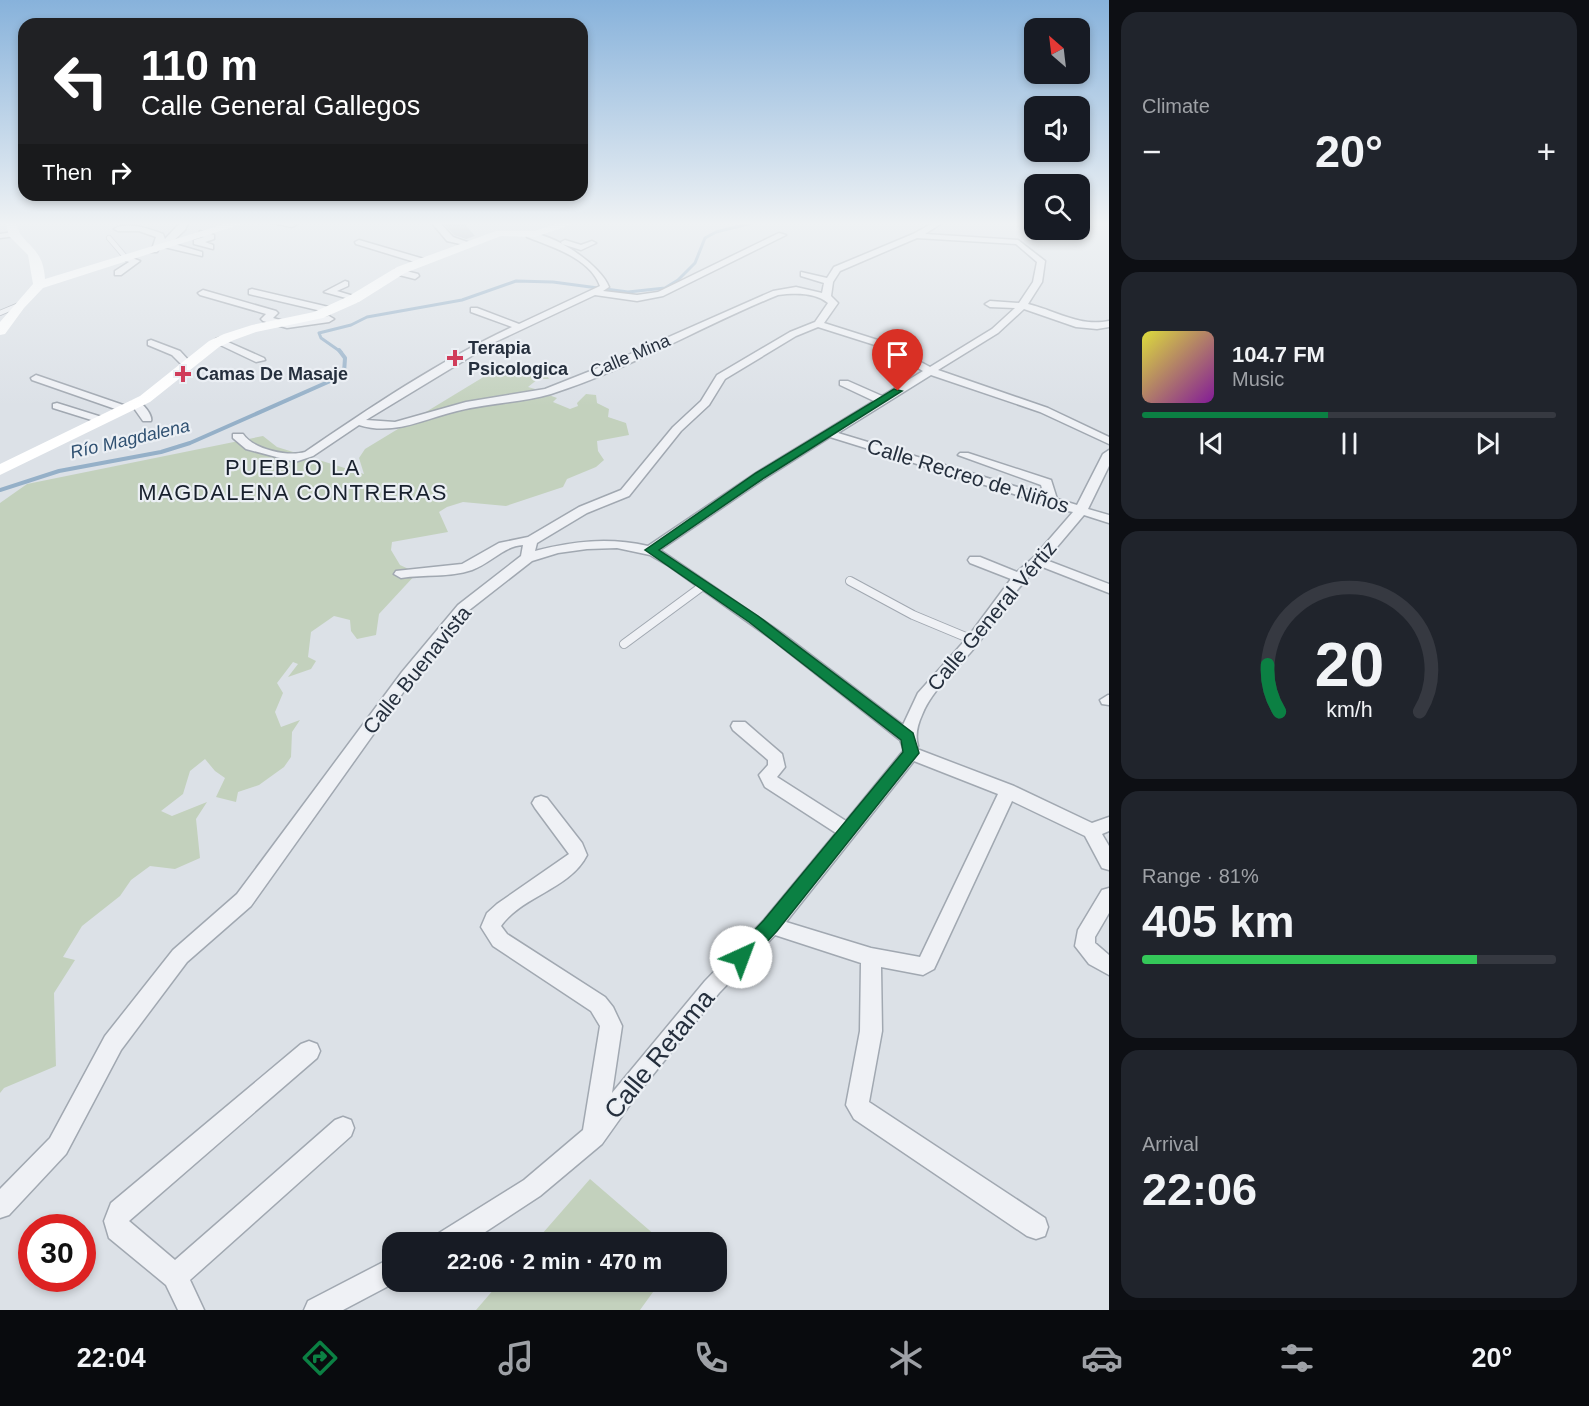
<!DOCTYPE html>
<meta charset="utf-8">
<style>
:root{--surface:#171b24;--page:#20242c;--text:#f1f3f6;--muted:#9ea1a6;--line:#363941;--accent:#0b8043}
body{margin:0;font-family:Arial,sans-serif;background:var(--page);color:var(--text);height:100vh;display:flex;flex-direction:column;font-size:22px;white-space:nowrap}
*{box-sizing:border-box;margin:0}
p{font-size:20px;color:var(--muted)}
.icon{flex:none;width:33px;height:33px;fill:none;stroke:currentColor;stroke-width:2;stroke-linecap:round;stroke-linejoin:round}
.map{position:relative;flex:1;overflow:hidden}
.side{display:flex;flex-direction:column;gap:12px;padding:12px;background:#0d0f14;width:480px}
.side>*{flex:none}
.hud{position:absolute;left:18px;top:18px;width:570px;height:183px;border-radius:18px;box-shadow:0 3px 9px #0003;background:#202124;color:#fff;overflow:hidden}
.needle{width:39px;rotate:332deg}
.controls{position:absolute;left:1024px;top:18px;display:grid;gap:12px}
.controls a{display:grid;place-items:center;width:66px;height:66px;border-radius:12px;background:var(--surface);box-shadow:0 3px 9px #0003;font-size:30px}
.speed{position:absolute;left:18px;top:1214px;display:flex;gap:12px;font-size:30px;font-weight:700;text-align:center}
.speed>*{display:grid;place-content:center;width:78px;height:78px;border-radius:50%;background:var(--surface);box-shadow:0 3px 9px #0003;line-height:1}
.speed .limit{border:9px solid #d22;background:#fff;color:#111}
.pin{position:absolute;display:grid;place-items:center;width:51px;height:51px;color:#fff;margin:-62px -26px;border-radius:50% 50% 50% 0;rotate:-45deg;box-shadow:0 0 6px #0007}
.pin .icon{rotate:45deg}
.me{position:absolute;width:66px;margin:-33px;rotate:43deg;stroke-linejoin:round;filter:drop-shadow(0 0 4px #0008)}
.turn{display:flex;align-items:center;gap:21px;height:126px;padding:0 24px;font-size:27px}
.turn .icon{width:78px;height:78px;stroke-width:2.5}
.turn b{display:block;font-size:42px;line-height:51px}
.then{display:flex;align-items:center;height:57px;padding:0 24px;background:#0003;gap:12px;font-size:22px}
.big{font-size:45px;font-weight:600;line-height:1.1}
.side .tile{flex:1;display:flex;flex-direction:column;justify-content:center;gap:9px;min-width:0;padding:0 21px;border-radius:18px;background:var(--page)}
.side .dial{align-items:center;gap:0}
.dial svg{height:156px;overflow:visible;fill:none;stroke:var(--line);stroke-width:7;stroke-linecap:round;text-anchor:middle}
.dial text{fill:var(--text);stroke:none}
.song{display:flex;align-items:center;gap:18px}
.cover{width:72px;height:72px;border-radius:9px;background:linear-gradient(135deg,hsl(60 70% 55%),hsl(290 70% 35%))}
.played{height:6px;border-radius:3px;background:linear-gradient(90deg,var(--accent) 45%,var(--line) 45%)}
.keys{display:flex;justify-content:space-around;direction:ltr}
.heat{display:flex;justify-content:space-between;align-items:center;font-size:33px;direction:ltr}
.charge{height:9px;border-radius:4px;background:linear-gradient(90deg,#34c759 81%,var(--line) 0)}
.trip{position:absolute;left:382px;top:1232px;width:345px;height:60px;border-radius:18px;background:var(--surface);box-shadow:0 3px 9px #0003;font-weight:600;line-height:60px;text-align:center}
.dock{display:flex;height:96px;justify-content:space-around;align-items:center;background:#090b0e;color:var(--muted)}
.dock .icon{width:42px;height:42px}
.dock .selected{color:var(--accent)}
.dock b{font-size:27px;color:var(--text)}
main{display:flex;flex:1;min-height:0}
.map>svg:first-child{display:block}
.green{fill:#c3d1bd}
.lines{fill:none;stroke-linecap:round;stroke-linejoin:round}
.stream-far1{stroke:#95b0c8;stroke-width:3}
.stream{stroke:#95b0c8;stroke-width:4}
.building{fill:#b3bac3}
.lane-far1-casing{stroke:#a1a8b1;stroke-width:6}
.lane-casing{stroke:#a1a8b1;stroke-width:10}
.street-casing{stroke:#a1a8b1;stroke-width:3}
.lane-far1{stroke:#eff1f5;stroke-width:4.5}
.lane{stroke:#eff1f5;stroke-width:8}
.street{fill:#eff1f5;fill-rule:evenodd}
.secondary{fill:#fff;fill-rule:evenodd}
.route{fill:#0b8043;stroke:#07532c;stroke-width:1.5}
.poi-dot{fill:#d03c5a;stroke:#ebeff4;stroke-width:2}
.labels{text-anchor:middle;stroke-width:4.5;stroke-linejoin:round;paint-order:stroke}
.far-poi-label{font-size:18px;font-weight:bold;fill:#252f3d;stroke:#ebeff4;text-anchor:start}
.far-street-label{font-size:18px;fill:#252f3d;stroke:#ebeff4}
.far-water-label{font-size:18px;font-style:italic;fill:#2f5071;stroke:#ebeff4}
.street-label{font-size:21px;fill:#252f3d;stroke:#ebeff4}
.neighbourhood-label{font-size:22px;letter-spacing:1.5px;fill:#18202d;stroke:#ebeff4}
.near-street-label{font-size:26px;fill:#252f3d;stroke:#ebeff4}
</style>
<main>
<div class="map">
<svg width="1109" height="1310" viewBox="0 0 1109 1310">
<rect width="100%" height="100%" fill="#dce1e7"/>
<!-- green -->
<path class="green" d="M530 364 534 369 543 371 549 379H538L528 387 535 389 534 395 546 394 557 398 553 402 570 409 578 406 577 403 586 394 596 395 597 403 609 409 608 417 626 423 629 435 597 441 598 451 604 460 596 467 567 479 563 487 506 506 463 502 447 507 439 512 448 532 392 542 391 550 400 565 417 573 379 614 376 635 357 639 351 631 350 620 334 616 311 632 308 657 316 661 311 669 288 677 298 664 293 662 277 683 283 693 275 712 281 727 300 720 292 732 291 757 284 767 259 785 238 792 236 802 216 797 225 778 215 771 205 759 190 771 183 794 161 811 172 816 207 802 196 819 200 858 175 869 150 866 131 880 120 896 82 926 63 957 75 960 54 993 56 1066 4 1088 0 1093V503L27 484 263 436 277 447 364 474 359 458 365 449 495 370Z
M590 1179 663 1242H535Z
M501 1281H661L640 1310H476Z"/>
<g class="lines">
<!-- stream-far1 -->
<path class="stream-far1" d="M341 352 321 338 319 333 351 325 367 317 462 300 516 281 553 282 628 292 665 288 678 280 695 263 705 238 716 232 752 223"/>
<!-- stream -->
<path class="stream" d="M0 490 59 471 161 452 190 443 337 378 344 373 345 358 339 350"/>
</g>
<!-- building -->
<path class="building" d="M443 223H464L475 236 466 239 454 235Z"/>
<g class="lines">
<defs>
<path id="lane-far1" d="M109 238 127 259
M0 313 19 305"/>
<path id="lane" d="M850 581 913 615 973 640
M624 644 704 585"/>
<path id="street" d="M180 223H188L185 230 171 243 202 252V256L164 247 162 244 157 252H151L156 237 139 231H118L114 229C128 221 149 229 163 234L165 239Z
M273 223H292L296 225 292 227Z
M432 223H440L453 237 473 244 469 246 447 241Z
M933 223H942L925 234 1018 240 1045 261 1042 282 1028 304C1057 311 1079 327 1109 321V327L1097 329 1076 327 1024 309 998 333 938 370 1048 408 1109 437V444L1040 412 931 375 838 433 1044 495 1041 485 958 455 960 453H968L1051 480 1057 499 1077 505 1103 454 1109 450V466L1088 509 1109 515V523L1084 515 1046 560 1109 584V593L1040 566C1015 588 999 616 979 642 961 666 933 687 922 715 917 726 915 735 918 746L917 749 1014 786 1092 823 1109 817V831L1102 834 1109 846V870L1102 868 1085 836 1012 801 934 969 923 975 881 967 882 1031 869 1102 1045 1218 1048 1227 1045 1236 1036 1239 1027 1236 854 1119 846 1105 860 1031 861 963 775 935 719 993 639 1092 602 1144 540 1196 470 1242H436L439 1233 524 1180 583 1130 600 1026 591 1011 493 946 481 927 487 913 497 904 569 854 535 808 532 803 535 798 541 796 547 798 582 843 587 855C570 889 522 896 501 926L507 934 605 997 613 1007 622 1026 612 1093 705 981 764 920 836 833 765 787 759 775 768 765V760L733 730 731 726 733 722H745L782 754 785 767 777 777 846 821 904 750 900 740 773 640 669 566 650 555 617 548 587 549 558 553 532 561 468 611 412 680 251 906 187 962 121 1050 66 1154 9 1215 0 1218V1189L50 1138 105 1036 173 950 237 894 402 672 458 605 521 556 523 545C504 546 491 563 472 570 449 578 425 574 401 578L394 574 396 571 462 564 499 543 528 537 579 507 621 490 673 427 701 401 717 375 790 332 815 322 828 303C815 292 794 293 778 295 702 326 630 369 551 394 520 403 488 403 457 411 424 419 394 436 359 425L313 456 295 462 246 449 233 438V434H243C253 449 287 457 305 452 371 407 439 361 512 327L471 312V308H477L519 324 600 286C590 258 552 247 527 237V233C552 232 600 264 609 287L603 291 637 295 658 292 779 233 786 235 663 296 637 301 595 295 493 343 366 420 395 422 466 402 545 389 603 366 773 291 796 287 822 293 824 283 801 276V272L827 278 834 267 913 234ZM917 238 1016 244 1037 262 1033 282 1019 303 990 301 985 304 990 307 1015 308 992 329 930 367 884 342 824 323 838 303 831 296 833 282 840 271ZM818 327 878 346 923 371 882 396 848 381H840V385L874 401 756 473 648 546C609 537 573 541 535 551L537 543 587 513 629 496 681 431 709 405 725 379 796 336ZM830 437 1046 504 1048 507 1073 512 1033 558 1017 572 980 557H970L968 560 970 563 1011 579 968 637 918 693 903 725 783 634 660 550 764 479ZM914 761 998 794 920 957 871 948 786 922Z
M200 231 214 235V239L205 242 213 245V249L194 244V240L204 237 200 235Z
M13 232H16V236L0 238V234Z
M359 240 424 259 425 261 418 263 356 244 355 242Z
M565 240 581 245 592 241 596 243 581 250 562 244 561 242Z
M127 256 140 261 121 275H115V271L129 262 123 259Z
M398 269 418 274 419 276 415 279 395 274V270Z
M345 281 348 282V286L337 291 357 297V301L324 292Z
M252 289 333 308 335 310 330 313 249 294V290Z
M203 290 276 311 278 313 273 318 287 322 329 316 334 319 329 322 287 328 263 321 261 319 266 314 200 295 198 293Z
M219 338 264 358 265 360 256 362 216 343V339Z
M151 340 180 351 192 364 183 366 172 355 148 345V341Z
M36 375 129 407 130 409 121 411 32 380 31 378Z
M136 401C143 402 153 416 151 421H143L131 404 132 402Z
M57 403 105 418 107 420 101 423 53 408V404Z
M1108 695H1109V705L1102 704 1100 700Z
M1109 888V913L1095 937V943L1109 955V975L1089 964 1075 946 1078 930 1102 890Z
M309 1041 317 1044 320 1051 317 1058 129 1221 175 1260 335 1120 343 1117 351 1120 354 1128 351 1136 190 1280 204 1310H178L166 1285 109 1238 104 1221 111 1203 301 1044Z
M393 1257V1281H398L343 1310H304L308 1301Z"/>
</defs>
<!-- lane-far1 casing -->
<use href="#lane-far1" class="lane-far1-casing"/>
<!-- lane casing -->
<use href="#lane" class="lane-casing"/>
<!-- street casing -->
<use href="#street" class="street-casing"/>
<!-- lane-far1 -->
<use href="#lane-far1" class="lane-far1"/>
<!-- lane -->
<use href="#lane" class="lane"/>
<!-- street -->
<use href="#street" class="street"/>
<!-- secondary -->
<path class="secondary" d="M6 223H16C21 246 43 244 45 279L228 223H245L43 288 24 308 5 334 0 335V322L33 284 28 255 9 236Z
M560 223H576L535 237 501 236 405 273 359 302 323 318 256 332 234 340 219 347 150 402 0 475V464L140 396 209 341 224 334 252 325 314 312 349 296 397 267 496 231H534Z"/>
</g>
<!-- sky -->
<linearGradient id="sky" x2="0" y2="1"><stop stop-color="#87b2db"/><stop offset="0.55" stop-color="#eff2f4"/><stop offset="1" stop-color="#eff2f4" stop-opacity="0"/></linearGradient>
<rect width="1109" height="406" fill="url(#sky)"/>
<!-- route -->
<path class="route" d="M894 389 902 391 764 478 659 550 758 616 913 733 919 753 777 931 748 962 741 964 735 962 732 957 735 951 764 920 903 752 901 740 749 622 645 550 756 473Z"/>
<!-- markers -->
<g class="poi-dot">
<path d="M452 349h6v6h6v6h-6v6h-6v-6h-6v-6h6z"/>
<path d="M180 365h6v6h6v6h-6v6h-6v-6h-6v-6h6z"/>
</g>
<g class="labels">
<!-- far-poi labels -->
<g class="far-poi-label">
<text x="468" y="354">Terapia<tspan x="468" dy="21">Psicologica</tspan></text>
<text x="196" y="380">Camas De Masaje</text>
</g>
<!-- far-street labels -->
<g class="far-street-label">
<text transform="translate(630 356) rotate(-23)" y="6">Calle Mina</text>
</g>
<!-- far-water labels -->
<g class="far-water-label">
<text transform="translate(130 439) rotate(-13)" y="6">Río Magdalena</text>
</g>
<!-- street labels -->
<g class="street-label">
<text transform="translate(968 476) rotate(17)" y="7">Calle Recreo de Niños</text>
<text transform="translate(992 616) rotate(-50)" y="7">Calle General Vértiz</text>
<text transform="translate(417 670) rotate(-51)" y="7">Calle Buenavista</text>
</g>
<!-- neighbourhood labels -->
<g class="neighbourhood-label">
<text x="293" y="475">PUEBLO LA<tspan x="293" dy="25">MAGDALENA CONTRERAS</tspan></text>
</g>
<!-- near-street labels -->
<g class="near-street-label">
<text transform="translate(659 1054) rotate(-51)" y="9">Calle Retama</text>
</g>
</g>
</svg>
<div class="controls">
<a><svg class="needle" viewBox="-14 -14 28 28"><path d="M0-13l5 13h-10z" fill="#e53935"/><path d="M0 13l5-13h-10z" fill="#9ea1a6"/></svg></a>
<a><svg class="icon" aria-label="sound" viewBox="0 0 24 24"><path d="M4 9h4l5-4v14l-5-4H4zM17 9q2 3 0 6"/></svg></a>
<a><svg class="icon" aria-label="search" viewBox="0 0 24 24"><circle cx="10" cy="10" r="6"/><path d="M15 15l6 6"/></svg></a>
</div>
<div class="speed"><div class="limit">30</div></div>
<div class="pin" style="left:898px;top:391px;background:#d93025"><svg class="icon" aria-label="arrive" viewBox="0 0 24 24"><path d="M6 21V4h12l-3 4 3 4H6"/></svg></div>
<svg class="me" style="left:741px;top:957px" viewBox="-20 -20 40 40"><circle r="19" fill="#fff"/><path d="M0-13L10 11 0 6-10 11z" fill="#0b8043"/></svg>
<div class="trip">22:06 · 2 min · 470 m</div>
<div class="hud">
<div class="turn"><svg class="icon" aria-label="left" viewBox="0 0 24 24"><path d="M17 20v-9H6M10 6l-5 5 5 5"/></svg><div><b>110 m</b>Calle General Gallegos</div></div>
<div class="then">Then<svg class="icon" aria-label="right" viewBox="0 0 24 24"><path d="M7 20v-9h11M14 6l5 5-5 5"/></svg></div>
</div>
</div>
<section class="side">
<div class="tile"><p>Climate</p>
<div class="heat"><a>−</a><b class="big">20°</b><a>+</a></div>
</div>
<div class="tile">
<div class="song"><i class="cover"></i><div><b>104.7 FM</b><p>Music</p></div></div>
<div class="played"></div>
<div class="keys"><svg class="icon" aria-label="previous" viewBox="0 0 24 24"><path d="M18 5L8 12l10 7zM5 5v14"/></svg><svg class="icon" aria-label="pause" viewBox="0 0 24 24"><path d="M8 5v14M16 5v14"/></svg><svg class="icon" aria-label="next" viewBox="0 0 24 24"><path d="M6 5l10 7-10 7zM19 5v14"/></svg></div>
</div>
<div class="tile dial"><svg viewBox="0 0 100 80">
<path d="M14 69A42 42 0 1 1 86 69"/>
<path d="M14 69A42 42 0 0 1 8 45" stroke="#0b8043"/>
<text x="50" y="56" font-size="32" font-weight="700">20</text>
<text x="50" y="72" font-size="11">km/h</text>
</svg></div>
<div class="tile"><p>Range · 81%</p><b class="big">405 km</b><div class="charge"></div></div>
<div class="tile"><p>Arrival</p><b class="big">22:06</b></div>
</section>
</main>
<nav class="dock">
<b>22:04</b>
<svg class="icon selected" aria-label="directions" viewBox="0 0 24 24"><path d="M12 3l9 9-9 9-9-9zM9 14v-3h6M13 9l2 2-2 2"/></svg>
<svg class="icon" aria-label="music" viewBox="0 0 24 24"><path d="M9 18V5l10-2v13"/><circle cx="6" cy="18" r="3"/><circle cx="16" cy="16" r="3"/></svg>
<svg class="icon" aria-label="phone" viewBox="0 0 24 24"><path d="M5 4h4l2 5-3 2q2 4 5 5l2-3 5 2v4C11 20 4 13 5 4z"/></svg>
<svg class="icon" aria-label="climate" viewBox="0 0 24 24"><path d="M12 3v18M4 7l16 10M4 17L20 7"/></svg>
<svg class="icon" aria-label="car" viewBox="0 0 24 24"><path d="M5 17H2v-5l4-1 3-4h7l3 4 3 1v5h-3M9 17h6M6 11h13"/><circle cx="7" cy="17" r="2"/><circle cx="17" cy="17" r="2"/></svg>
<svg class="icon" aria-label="filters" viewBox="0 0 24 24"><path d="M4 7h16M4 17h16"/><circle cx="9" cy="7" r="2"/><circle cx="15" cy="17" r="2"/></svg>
<b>20°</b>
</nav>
